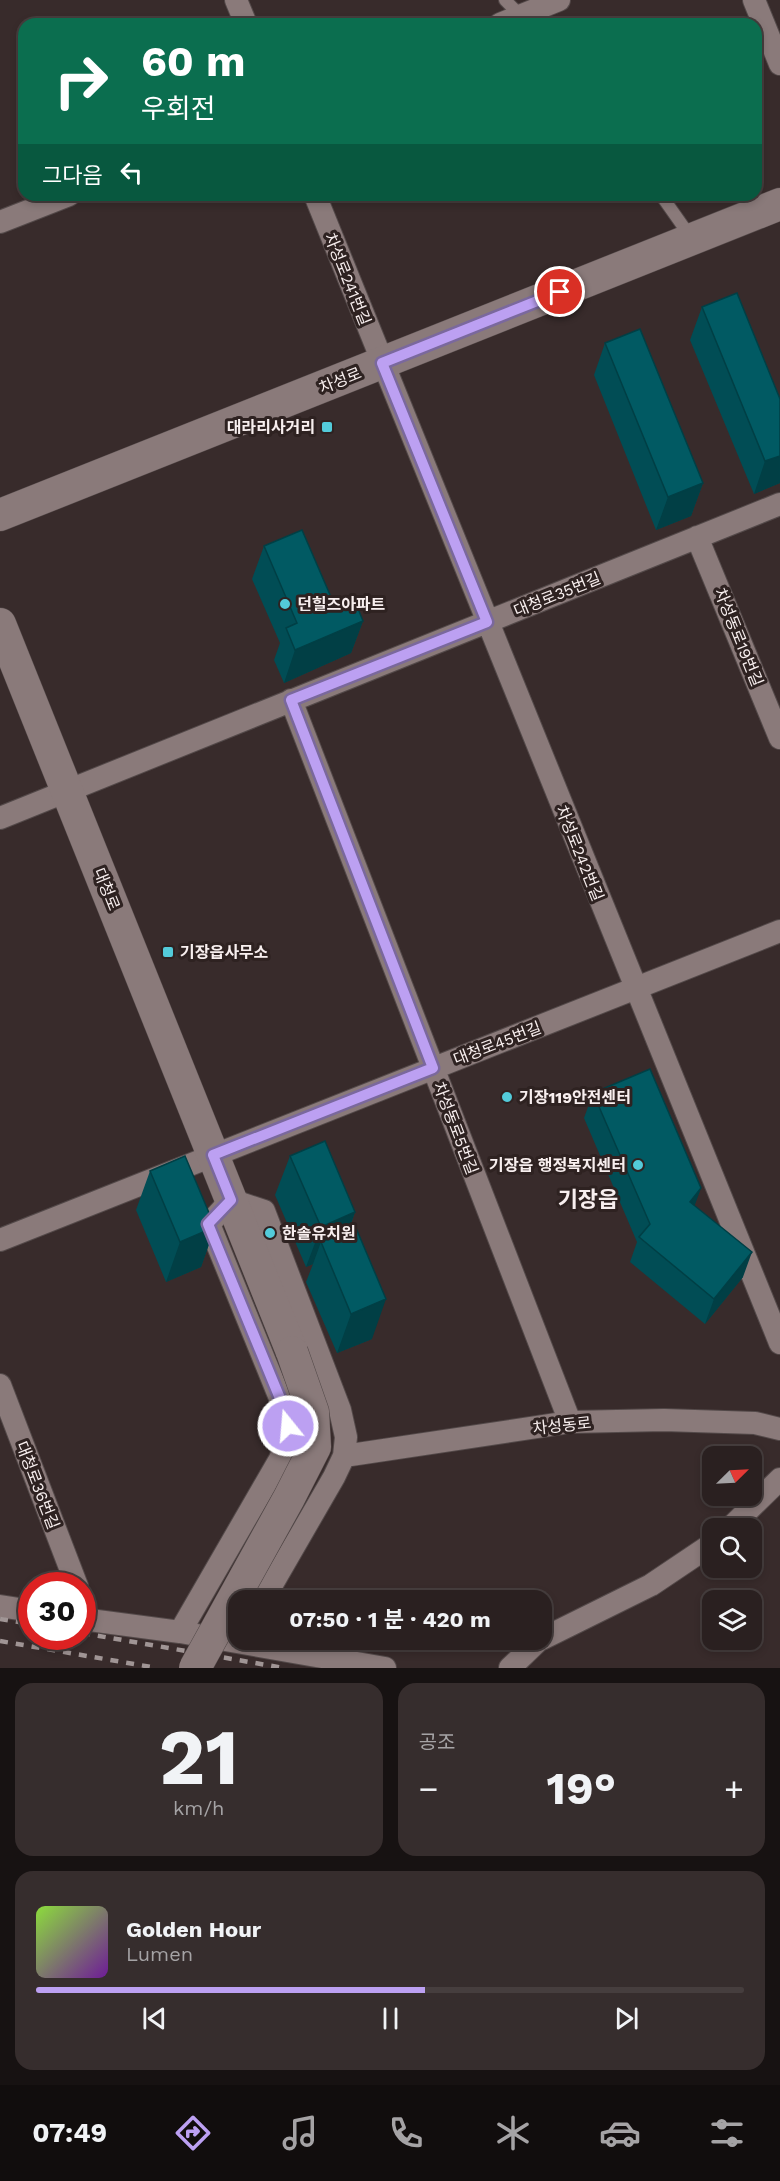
<!DOCTYPE html>
<html lang="ko">
<meta charset="utf-8">
<style>
:root{--surface:#2a2020;--page:#362d2d;--text:#f1f3f6;--muted:#a5a3a5;--line:#463e3e;--accent:#bca0f2}
body{margin:0;font-family:"Work Sans","Noto Sans KR",sans-serif;background:var(--page);color:var(--text);height:100vh;display:flex;flex-direction:column;font-size:22px;white-space:nowrap}
*{box-sizing:border-box;margin:0}
p{font-size:20px;color:var(--muted)}
.icon{flex:none;width:33px;height:33px;fill:none;stroke:currentColor;stroke-width:2;stroke-linecap:round;stroke-linejoin:round}
.map{position:relative;height:1668px;overflow:hidden}
.side{display:flex;flex-direction:column;gap:15px;padding:15px;background:#171212;flex:1}
.side>*{flex:none}
.top-card{position:absolute;left:18px;top:18px;width:744px;height:183px;border-radius:18px;box-shadow:0 3px 9px #0003,0 0 0 2px var(--line);background:#0b6e4f;color:#fff;overflow:hidden}
.needle{width:39px;rotate:66deg}
.controls{position:absolute;left:702px;top:1446px;display:grid;gap:12px}
.controls a{display:grid;place-items:center;width:60px;height:60px;border-radius:12px;background:var(--surface);box-shadow:0 3px 9px #0003,0 0 0 2px var(--line);font-size:30px}
.speed{position:absolute;left:18px;top:1572px;display:flex;gap:12px;font-size:30px;font-weight:700;text-align:center}
.speed>*{display:grid;place-content:center;width:78px;height:78px;border-radius:50%;background:var(--surface);box-shadow:0 3px 9px #0003,0 0 0 2px var(--line);line-height:1}
.speed .limit{border:9px solid #d22;background:#fff;color:#111}
.pin{position:absolute;display:grid;place-items:center;width:51px;height:51px;color:#fff;margin:-26px;border:3px solid #fff;border-radius:50%;box-shadow:0 2px 6px #0007}
.me{position:absolute;width:66px;margin:-33px;rotate:343deg;stroke-linejoin:round;filter:drop-shadow(0 0 4px #0008)}
.turn{display:flex;align-items:center;gap:21px;height:126px;padding:0 24px;font-size:27px}
.turn .icon{width:78px;height:78px;stroke-width:2.5}
.turn b{display:block;font-size:42px;line-height:51px}
.then{display:flex;align-items:center;height:57px;padding:0 24px;background:#0003;gap:12px;font-size:22px}
.big{font-size:45px;font-weight:700;line-height:1.1}
.side .tile{flex:1;display:flex;flex-direction:column;justify-content:center;gap:9px;min-width:0;padding:0 21px;border-radius:18px;background:var(--page)}
.side .dial{align-items:center;gap:0}
.dial b{font-size:78px;line-height:1}
.song{display:flex;align-items:center;gap:18px}
.cover{width:72px;height:72px;border-radius:9px;background:linear-gradient(135deg,hsl(90 70% 55%),hsl(280 70% 35%))}
.played{height:6px;border-radius:3px;background:linear-gradient(90deg,var(--accent) 55%,var(--line) 55%)}
.keys{display:flex;justify-content:space-around;direction:ltr}
.heat{display:flex;justify-content:space-between;align-items:center;font-size:33px;direction:ltr}
.side .tiles{flex:1;display:grid;gap:15px;grid-template-columns:1fr 1fr}
.tile:last-child{grid-column:span 2}
.trip{position:absolute;left:228px;top:1590px;width:324px;height:60px;border-radius:18px;background:var(--surface);box-shadow:0 3px 9px #0003,0 0 0 2px var(--line);font-weight:700;line-height:60px;text-align:center}
.tabs{display:flex;height:96px;justify-content:space-around;align-items:center;background:#110d0d;color:var(--muted)}
.tabs .icon{width:42px;height:42px}
.tabs .current{color:var(--accent)}
.tabs b{font-size:27px;color:var(--text)}
.map>svg:first-child{display:block}
.lines{fill:none;stroke-linecap:round;stroke-linejoin:round}
.lane-casing{stroke:#534949;stroke-width:14}
.street-casing{stroke:#534949;stroke-width:24}
.secondary-casing{stroke:#534949;stroke-width:33}
.lane{stroke:#8a7a7a;stroke-width:12}
.street{stroke:#8a7a7a;stroke-width:22}
.secondary{stroke:#8a7a7a;stroke-width:32}
.rail{stroke:#a09595;stroke-width:4.5;stroke-dasharray:8 8;stroke-linecap:butt}
.secondary-bridge-casing{stroke:#534949;stroke-width:33;stroke-linecap:butt}
.secondary-bridge{stroke:#8a7a7a;stroke-width:32}
.wall{fill:#014d55}
.shaded-wall{fill:#013f45}
.building{fill:#015a63;stroke:#013f45;stroke-width:1.5}
.route-casing{stroke:#7a689d;stroke-width:15}
.route{stroke:#bca0f2;stroke-width:10}
.poi-dot{fill:#53cbda;stroke:#2e2221;stroke-width:2}
.labels{text-anchor:middle;stroke-width:6;stroke-linejoin:round;paint-order:stroke}
.street-label{font-size:16px;fill:#f8efef;stroke:#2e2221}
.poi-label{font-size:16px;font-weight:bold;fill:#f8efef;stroke:#2e2221;text-anchor:start}
.district-label{font-size:22px;font-weight:bold;fill:#f8efef;stroke:#2e2221}
</style>
<div class="map">
<svg width="780" height="1668" viewBox="0 0 780 1668">
<rect width="100%" height="100%" fill="#382b2b"/>
<g class="lines">
<defs>
<path id="lane" d="M505 0 522 17
M524 16 551 24
M756 49 776 44
M661 195 692 239"/>
<path id="street" d="M236 0 246 24
M754 0 780 64
M500 24 559 0
M315 195 780 1343
M0 222 69 195
M697 537 780 738
M291 700 570 1422
M0 818 780 504
M0 1240 780 931
M0 1385 77 1586
M344 1456 570 1422 664 1420 755 1423 780 1429
M730 1528 780 1479
M0 1606 32 1611
M82 1619 180 1632 385 1668
M180 1632 280 1459C286 1443 289 1430 286 1413L209 1224 231 1200 264 1211 340 1410 346 1437 344 1456 334 1477 263 1600
M542 1639 651 1585 712 1544
M510 1668 539 1640"/>
<path id="secondary" d="M0 515 780 204
M0 624 292 1352"/>
</defs>
<!-- lane casing -->
<use href="#lane" class="lane-casing"/>
<!-- street casing -->
<use href="#street" class="street-casing"/>
<!-- secondary casing -->
<use href="#secondary" class="secondary-casing"/>
<!-- lane -->
<use href="#lane" class="lane"/>
<!-- street -->
<use href="#street" class="street"/>
<!-- secondary -->
<use href="#secondary" class="secondary"/>
<!-- rail -->
<path class="rail" d="M0 1619 32 1624
M82 1633 284 1668
M0 1641 157 1668"/>
<defs>
<path id="secondary-bridge" d="M195 1668 289 1498 315 1447 313 1412 292 1352"/>
</defs>
<!-- secondary-bridge casing -->
<use href="#secondary-bridge" class="secondary-bridge-casing"/>
<!-- secondary-bridge -->
<use href="#secondary-bridge" class="secondary-bridge"/>
</g>
<!-- wall -->
<path class="wall" d="M702 307 780 399V483L754 494 690 340Z
M605 343 703 483 691 516 656 530 594 375Z
M264 546 334 604 363 621 351 653 284 683 274 660 280 643 252 579Z
M593 1093 701 1188 694 1205 743 1277 705 1324 630 1262 637 1242 584 1118Z
M290 1156 355 1212 349 1230 372 1339 337 1353 306 1282 313 1264 306 1267 275 1195Z
M150 1171 215 1227 201 1267 166 1282 136 1210Z"/>
<!-- shaded-wall -->
<path class="shaded-wall" d="M780 456V483L754 494 765 461Z
M703 483 691 516 656 530 668 497Z
M363 621 351 653 284 683 295 650Z
M701 1188 692 1213 690 1202Z
M355 1212 341 1251 321 1242 313 1264 306 1267 321 1227Z
M215 1227 201 1267 166 1282 180 1242Z
M752 1252 743 1277 705 1324 714 1299Z
M386 1299 372 1339 337 1353 351 1314Z"/>
<!-- building -->
<path class="building" d="M737 293 780 399V456L765 461 702 307Z
M640 329 703 483 668 497 605 343Z
M302 530 334 604 353 596 363 621 295 650 286 628 297 623 264 546Z
M650 1069 701 1188 690 1202 752 1252 714 1299 639 1237 650 1224 593 1093Z
M325 1141 355 1212 321 1227 290 1156Z
M185 1156 215 1227 180 1242 150 1171Z
M356 1228 386 1299 351 1314 321 1242Z"/>
<g class="lines">
<defs>
<path id="route" d="M288 1426 286 1413 208 1224 231 1200 213 1155 433 1068 291 700 487 622 382 363 560 292"/>
</defs>
<!-- route casing -->
<use href="#route" class="route-casing"/>
<!-- route -->
<use href="#route" class="route"/>
</g>
<!-- markers -->
<g class="poi-dot">
<rect x="321" y="421" width="12" height="12" rx="3"/>
<circle cx="285" cy="604" r="6"/>
<rect x="162" y="946" width="12" height="12" rx="3"/>
<circle cx="507" cy="1097" r="6"/>
<circle cx="638" cy="1165" r="6"/>
<circle cx="270" cy="1233" r="6"/>
</g>
<g class="labels">
<!-- street labels -->
<g class="street-label">
<text transform="translate(348 279) rotate(68)" y="6">차성로241번길</text>
<text transform="translate(340 380) rotate(-22)" y="6">차성로</text>
<text transform="translate(557 594) rotate(-22)" y="6">대청로35번길</text>
<text transform="translate(739 637) rotate(68)" y="6">차성동로19번길</text>
<text transform="translate(580 853) rotate(68)" y="6">차성로242번길</text>
<text transform="translate(107 889) rotate(68)" y="6">대청로</text>
<text transform="translate(497 1043) rotate(-21)" y="6">대청로45번길</text>
<text transform="translate(456 1128) rotate(69)" y="6">차성동로5번길</text>
<text transform="translate(562 1425) rotate(-6)" y="6">차성동로</text>
<text transform="translate(38 1485) rotate(69)" y="6">대청로36번길</text>
</g>
<!-- poi labels -->
<g class="poi-label">
<text x="315" y="433" text-anchor="end">대라리사거리</text>
<text x="297" y="610">던힐즈아파트</text>
<text x="180" y="958">기장읍사무소</text>
<text x="519" y="1103">기장119안전센터</text>
<text x="626" y="1171" text-anchor="end">기장읍 행정복지센터</text>
<text x="282" y="1239">한솔유치원</text>
</g>
<!-- district labels -->
<g class="district-label">
<text x="588" y="1207">기장읍</text>
</g>
</g>
</svg>
<div class="controls">
<a><svg class="needle" viewBox="-14 -14 28 28"><path d="M0-13l5 13h-10z" fill="#e53935"/><path d="M0 13l5-13h-10z" fill="#a5a3a5"/></svg></a>
<a><svg class="icon" aria-label="search" viewBox="0 0 24 24"><circle cx="10" cy="10" r="6"/><path d="M15 15l6 6"/></svg></a>
<a><svg class="icon" aria-label="layers" viewBox="0 0 24 24"><path d="M12 4l9 5-9 5-9-5zM3 14l9 5 9-5"/></svg></a>
</div>
<div class="speed"><div class="limit">30</div></div>
<div class="pin" style="left:560px;top:292px;background:#d93025"><svg class="icon" aria-label="arrive" viewBox="0 0 24 24"><path d="M6 21V4h12l-3 4 3 4H6"/></svg></div>
<svg class="me" style="left:288px;top:1426px" viewBox="-20 -20 40 40"><circle r="17" fill="#bca0f2" stroke="#fff" stroke-width="3"/><path d="M0-11L8 9 0 5-8 9z" fill="#fff"/></svg>
<div class="trip">07:50 · 1 분 · 420 m</div>
<div class="top-card">
<div class="turn"><svg class="icon" aria-label="right" viewBox="0 0 24 24"><path d="M7 20v-9h11M14 6l5 5-5 5"/></svg><div><b>60 m</b>우회전</div></div>
<div class="then">그다음<svg class="icon" aria-label="left" viewBox="0 0 24 24"><path d="M17 20v-9H6M10 6l-5 5 5 5"/></svg></div>
</div>
</div>
<section class="side">
<div class="tiles">
<div class="tile dial"><b>21</b><p>km/h</p></div>
<div class="tile"><p>공조</p>
<div class="heat"><a>−</a><b class="big">19°</b><a>+</a></div>
</div>
<div class="tile">
<div class="song"><i class="cover"></i><div><b>Golden Hour</b><p>Lumen</p></div></div>
<div class="played"></div>
<div class="keys"><svg class="icon" aria-label="previous" viewBox="0 0 24 24"><path d="M18 5L8 12l10 7zM5 5v14"/></svg><svg class="icon" aria-label="pause" viewBox="0 0 24 24"><path d="M8 5v14M16 5v14"/></svg><svg class="icon" aria-label="next" viewBox="0 0 24 24"><path d="M6 5l10 7-10 7zM19 5v14"/></svg></div>
</div>
</div>
</section>
<nav class="tabs">
<b>07:49</b>
<svg class="icon current" aria-label="directions" viewBox="0 0 24 24"><path d="M12 3l9 9-9 9-9-9zM9 14v-3h6M13 9l2 2-2 2"/></svg>
<svg class="icon" aria-label="music" viewBox="0 0 24 24"><path d="M9 18V5l10-2v13"/><circle cx="6" cy="18" r="3"/><circle cx="16" cy="16" r="3"/></svg>
<svg class="icon" aria-label="phone" viewBox="0 0 24 24"><path d="M5 4h4l2 5-3 2q2 4 5 5l2-3 5 2v4C11 20 4 13 5 4z"/></svg>
<svg class="icon" aria-label="climate" viewBox="0 0 24 24"><path d="M12 3v18M4 7l16 10M4 17L20 7"/></svg>
<svg class="icon" aria-label="car" viewBox="0 0 24 24"><path d="M5 17H2v-5l4-1 3-4h7l3 4 3 1v5h-3M9 17h6M6 11h13"/><circle cx="7" cy="17" r="2"/><circle cx="17" cy="17" r="2"/></svg>
<svg class="icon" aria-label="filters" viewBox="0 0 24 24"><path d="M4 7h16M4 17h16"/><circle cx="9" cy="7" r="2"/><circle cx="15" cy="17" r="2"/></svg>
</nav>
